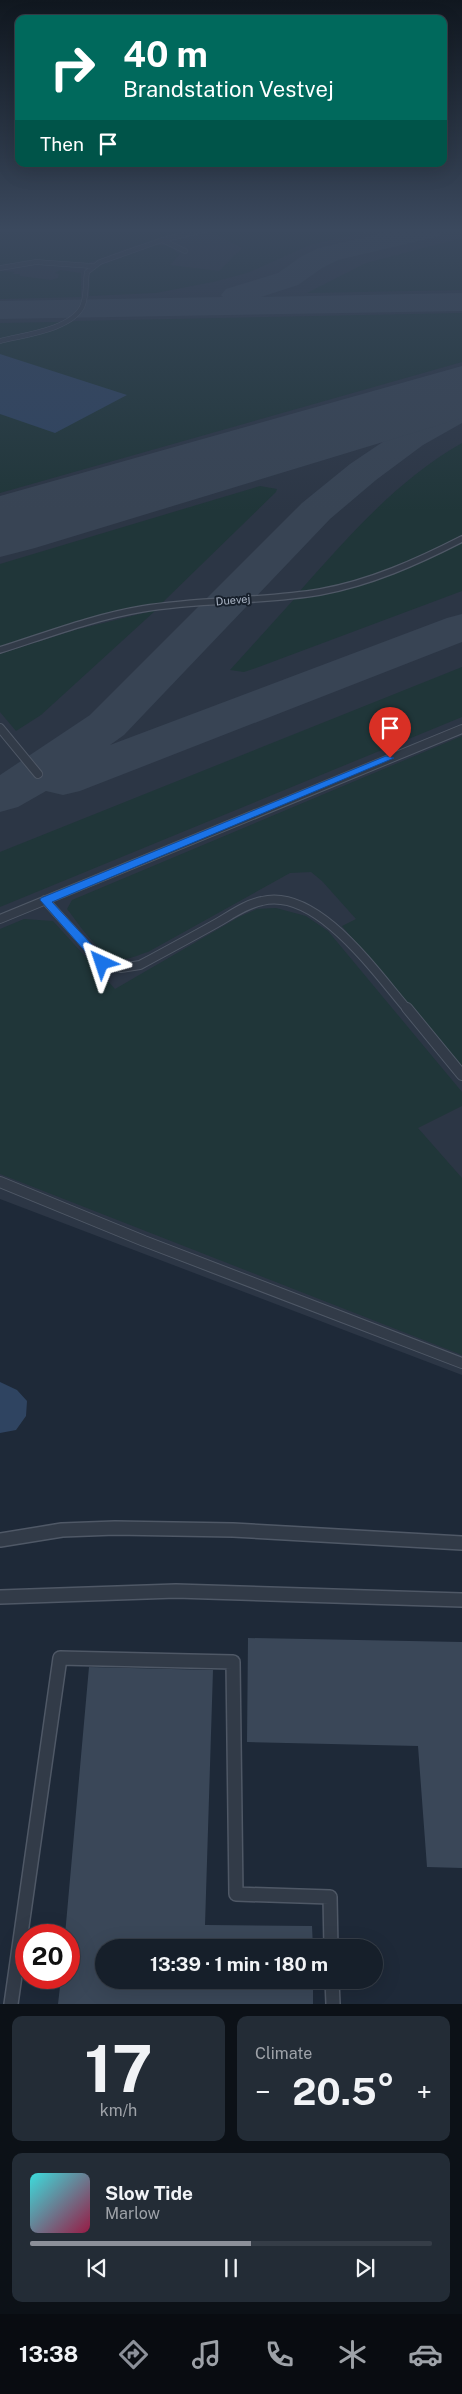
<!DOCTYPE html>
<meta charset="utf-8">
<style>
:root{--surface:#161f2a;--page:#232c36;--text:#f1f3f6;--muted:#9ea2a8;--line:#353d47;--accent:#8c9099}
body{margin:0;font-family:"Public Sans",sans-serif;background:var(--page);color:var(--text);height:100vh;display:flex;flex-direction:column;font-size:19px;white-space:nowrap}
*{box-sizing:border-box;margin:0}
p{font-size:16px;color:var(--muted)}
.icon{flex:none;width:28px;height:28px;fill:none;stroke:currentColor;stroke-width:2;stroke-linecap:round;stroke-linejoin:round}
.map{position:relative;height:2004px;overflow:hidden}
.drawer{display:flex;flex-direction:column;gap:12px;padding:12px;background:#0c1117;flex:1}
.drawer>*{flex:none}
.top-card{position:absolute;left:15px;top:15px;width:432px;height:152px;border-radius:10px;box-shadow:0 5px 20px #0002,0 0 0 1px var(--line);background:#00695c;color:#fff;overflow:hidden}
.speed{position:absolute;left:15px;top:1924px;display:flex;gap:10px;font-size:25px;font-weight:700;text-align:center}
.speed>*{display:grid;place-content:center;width:65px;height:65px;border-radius:50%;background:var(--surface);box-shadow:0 5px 20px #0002,0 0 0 1px var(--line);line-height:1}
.speed .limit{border:8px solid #d22;background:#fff;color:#111}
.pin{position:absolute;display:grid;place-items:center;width:42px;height:42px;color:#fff;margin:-51px -21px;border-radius:50% 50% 50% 0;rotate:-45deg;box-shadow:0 0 5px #0007}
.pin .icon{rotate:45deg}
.me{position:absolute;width:55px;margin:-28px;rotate:318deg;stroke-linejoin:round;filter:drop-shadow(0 0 4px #0008)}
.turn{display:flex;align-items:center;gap:18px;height:105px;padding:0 25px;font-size:22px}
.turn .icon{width:65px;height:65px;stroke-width:2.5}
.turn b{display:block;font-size:35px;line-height:42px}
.then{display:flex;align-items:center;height:48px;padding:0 25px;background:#0003;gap:10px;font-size:19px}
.big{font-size:38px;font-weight:700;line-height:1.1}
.drawer .tile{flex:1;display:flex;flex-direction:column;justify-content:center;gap:8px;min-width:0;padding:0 18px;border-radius:10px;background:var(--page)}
.drawer .dial{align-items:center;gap:0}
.dial b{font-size:65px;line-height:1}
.song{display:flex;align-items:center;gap:15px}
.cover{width:60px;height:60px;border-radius:8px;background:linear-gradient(135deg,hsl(180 70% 55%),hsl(340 70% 35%))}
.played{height:5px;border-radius:2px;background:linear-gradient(90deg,var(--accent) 55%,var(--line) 55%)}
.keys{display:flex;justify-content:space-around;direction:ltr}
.heat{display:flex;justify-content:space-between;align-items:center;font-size:28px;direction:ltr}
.drawer .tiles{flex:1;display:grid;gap:12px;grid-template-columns:1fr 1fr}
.tile:last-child{grid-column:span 2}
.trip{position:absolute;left:95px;top:1939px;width:288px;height:50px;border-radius:25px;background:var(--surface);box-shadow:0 5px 20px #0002,0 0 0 1px var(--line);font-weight:700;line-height:50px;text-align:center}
.dock{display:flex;height:80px;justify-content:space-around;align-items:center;background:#090c11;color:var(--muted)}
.dock .icon{width:35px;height:35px}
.dock .selected{color:var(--accent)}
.dock b{font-size:22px;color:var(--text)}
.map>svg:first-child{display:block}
.airport{fill:#2c3645}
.green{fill:#203639}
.water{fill:#2f4461}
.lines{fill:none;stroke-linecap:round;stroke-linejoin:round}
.taxiway{fill:#384454;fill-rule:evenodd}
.runway{fill:#384454;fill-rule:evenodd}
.building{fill:#3a4758}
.service-far4-casing{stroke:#4f5866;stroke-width:5.5}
.service-far3-casing{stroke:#4f5866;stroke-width:8}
.service-far2-casing{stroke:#4f5866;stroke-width:10}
.service-far1-casing{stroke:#4f5866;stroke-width:12}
.service-casing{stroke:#4f5866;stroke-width:16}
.service-far4{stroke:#323b48;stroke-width:4.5}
.service-far3{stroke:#323b48;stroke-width:5.5}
.service-far2{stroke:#323b48;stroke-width:8}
.service-far1{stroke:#323b48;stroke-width:10}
.service{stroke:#323b48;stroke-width:13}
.route{fill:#1a73e8;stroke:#114b97}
.labels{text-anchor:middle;stroke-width:4;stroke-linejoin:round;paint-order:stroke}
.far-street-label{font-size:11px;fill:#abb5c5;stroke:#17202c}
</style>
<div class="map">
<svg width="462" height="2004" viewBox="0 0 462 2004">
<rect width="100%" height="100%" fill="#1e2938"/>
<!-- airport -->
<path class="airport" d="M0 230H462V1375L0 1199Z"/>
<!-- green -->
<path class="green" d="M0 230H197L134 246 88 263 40 260 0 266Z
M214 230H372L310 245 247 273 213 282 156 293 89 296 90 273 94 268 154 245H167L180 254 170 265 219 271 242 248 212 232Z
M462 238V290L307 293 366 263Z
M60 270 81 273V297L0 299V271L15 272 12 274H20V276L51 280 58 278 59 274 55 273Z
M462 313V362L0 493V343L75 321Z
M60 322 49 327 0 339V323Z
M462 443V536C410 564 357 583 299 592 348 537 397 480 462 443Z
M260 486 277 489 276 492 162 603 116 612 0 647V564Z
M462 543V591L253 669 244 672 230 670 296 597C355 593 409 568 462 543Z
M156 610 41 715 16 731 0 712V654L75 630Z
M462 667V717L0 907V852Z
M462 736V1068L342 926 356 919 322 881 311 872 290 873 148 952C141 954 133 958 125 959 102 962 80 925 67 909L72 900Z
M276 908 306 916 328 931 462 1092V1106L418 1128 462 1178V1355L0 1174V929L24 919 53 921 115 989 239 917 257 909Z"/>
<!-- water -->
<path class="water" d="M0 354 127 395 55 433 0 414Z
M0 1382 17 1390 27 1401 26 1416 16 1430 0 1433Z"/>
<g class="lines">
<!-- taxiway -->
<path class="taxiway" d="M395 230H444L440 236 338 260 322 268 298 285 261 297 462 293V311L0 319V301L223 297 221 295 226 289 278 273 302 256 319 248Z
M462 399V423L423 445 376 480 330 519 124 735 110 745 447 618 462 614V642L80 791 63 795 46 791 18 807 0 812V775L90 715 302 503 350 464 399 431 450 402Z
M13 511 27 515 32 523 27 531 0 537V513Z"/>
<!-- runway -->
<path class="runway" d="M462 366V418L35 548 0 557V496Z"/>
</g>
<!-- building -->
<path class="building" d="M248 1638 462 1642V1868L427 1867 418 1746 247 1742Z
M89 1667 213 1670 205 1925 312 1926 313 1948H104V1980H313V2004H58L61 1978H69V1935H65Z"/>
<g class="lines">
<defs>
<path id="service-far4" d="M162 240 204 230
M0 268 36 262 92 266
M0 341C23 335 70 330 82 307 87 297 85 283 87 272L100 262 162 240 185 251"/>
<path id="service-far3" d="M0 650C47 635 94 617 142 609 201 599 261 602 320 592 370 583 417 562 462 539"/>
<path id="service-far2" d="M0 728 38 774
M45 900 102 963 121 968 140 965C166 951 192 937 217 923 231 915 246 904 262 901 317 887 376 973 408 1010
M0 919 462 729"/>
<path id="service-far1" d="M407 1008 462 1075
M0 1182 144 1241 462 1363"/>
<path id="service" d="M0 1540 62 1530 115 1528 233 1530 462 1543
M0 1597 176 1591 462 1600
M332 1980 333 2004
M11 2004 60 1658 233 1662 236 1894 330 1897 331 1948"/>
</defs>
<!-- service-far4 casing -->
<use href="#service-far4" class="service-far4-casing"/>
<!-- service-far3 casing -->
<use href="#service-far3" class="service-far3-casing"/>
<!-- service-far2 casing -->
<use href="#service-far2" class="service-far2-casing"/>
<!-- service-far1 casing -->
<use href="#service-far1" class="service-far1-casing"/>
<!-- service casing -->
<use href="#service" class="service-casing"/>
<!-- service-far4 -->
<use href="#service-far4" class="service-far4"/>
<!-- service-far3 -->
<use href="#service-far3" class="service-far3"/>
<!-- service-far2 -->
<use href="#service-far2" class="service-far2"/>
<!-- service-far1 -->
<use href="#service-far1" class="service-far1"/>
<!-- service -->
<use href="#service" class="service"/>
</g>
<!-- sky -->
<linearGradient id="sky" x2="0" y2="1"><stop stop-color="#10171f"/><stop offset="0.45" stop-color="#3b495e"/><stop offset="1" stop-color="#3b495e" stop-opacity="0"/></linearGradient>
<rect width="462" height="511" fill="url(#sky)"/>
<!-- route -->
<path class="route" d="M386 756 394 758 52 902 106 960V966H98L40 900 41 898Z"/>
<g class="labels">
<!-- far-street labels -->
<g class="far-street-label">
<text transform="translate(233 600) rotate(-5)" y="4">Duevej</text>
</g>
</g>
</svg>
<div class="speed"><div class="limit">20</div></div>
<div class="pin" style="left:390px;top:758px;background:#d93025"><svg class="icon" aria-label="arrive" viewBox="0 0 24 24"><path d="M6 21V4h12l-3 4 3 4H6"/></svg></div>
<svg class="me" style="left:102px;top:963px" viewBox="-20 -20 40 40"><path d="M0-17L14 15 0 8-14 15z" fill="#1a73e8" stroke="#fff" stroke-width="4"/></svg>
<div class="trip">13:39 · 1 min · 180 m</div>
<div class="top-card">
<div class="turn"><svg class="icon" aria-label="right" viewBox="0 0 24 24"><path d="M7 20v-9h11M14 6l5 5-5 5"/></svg><div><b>40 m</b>Brandstation Vestvej</div></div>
<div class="then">Then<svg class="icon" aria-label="arrive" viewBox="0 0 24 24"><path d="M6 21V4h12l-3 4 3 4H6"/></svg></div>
</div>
</div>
<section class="drawer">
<div class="tiles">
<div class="tile dial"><b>17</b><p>km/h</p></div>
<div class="tile"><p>Climate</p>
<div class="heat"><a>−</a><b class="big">20.5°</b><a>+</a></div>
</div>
<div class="tile">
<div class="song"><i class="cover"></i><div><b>Slow Tide</b><p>Marlow</p></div></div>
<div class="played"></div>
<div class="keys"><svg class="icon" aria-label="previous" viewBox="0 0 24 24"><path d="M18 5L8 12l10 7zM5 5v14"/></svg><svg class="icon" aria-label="pause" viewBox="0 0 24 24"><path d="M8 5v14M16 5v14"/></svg><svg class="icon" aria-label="next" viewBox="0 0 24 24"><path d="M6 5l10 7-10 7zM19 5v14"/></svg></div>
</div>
</div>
</section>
<nav class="dock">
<b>13:38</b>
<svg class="icon selected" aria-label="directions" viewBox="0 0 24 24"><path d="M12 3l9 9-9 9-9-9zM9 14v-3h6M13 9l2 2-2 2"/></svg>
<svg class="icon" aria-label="music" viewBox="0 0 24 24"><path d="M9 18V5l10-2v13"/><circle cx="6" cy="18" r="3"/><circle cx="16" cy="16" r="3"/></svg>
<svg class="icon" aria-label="phone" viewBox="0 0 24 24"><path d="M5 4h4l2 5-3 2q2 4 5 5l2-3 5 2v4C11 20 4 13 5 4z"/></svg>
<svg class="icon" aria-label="climate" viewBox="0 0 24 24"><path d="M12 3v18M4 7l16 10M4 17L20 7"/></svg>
<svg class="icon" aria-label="car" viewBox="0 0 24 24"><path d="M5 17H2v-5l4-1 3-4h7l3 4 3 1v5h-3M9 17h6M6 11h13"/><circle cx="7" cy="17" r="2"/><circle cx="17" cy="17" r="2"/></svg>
</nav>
